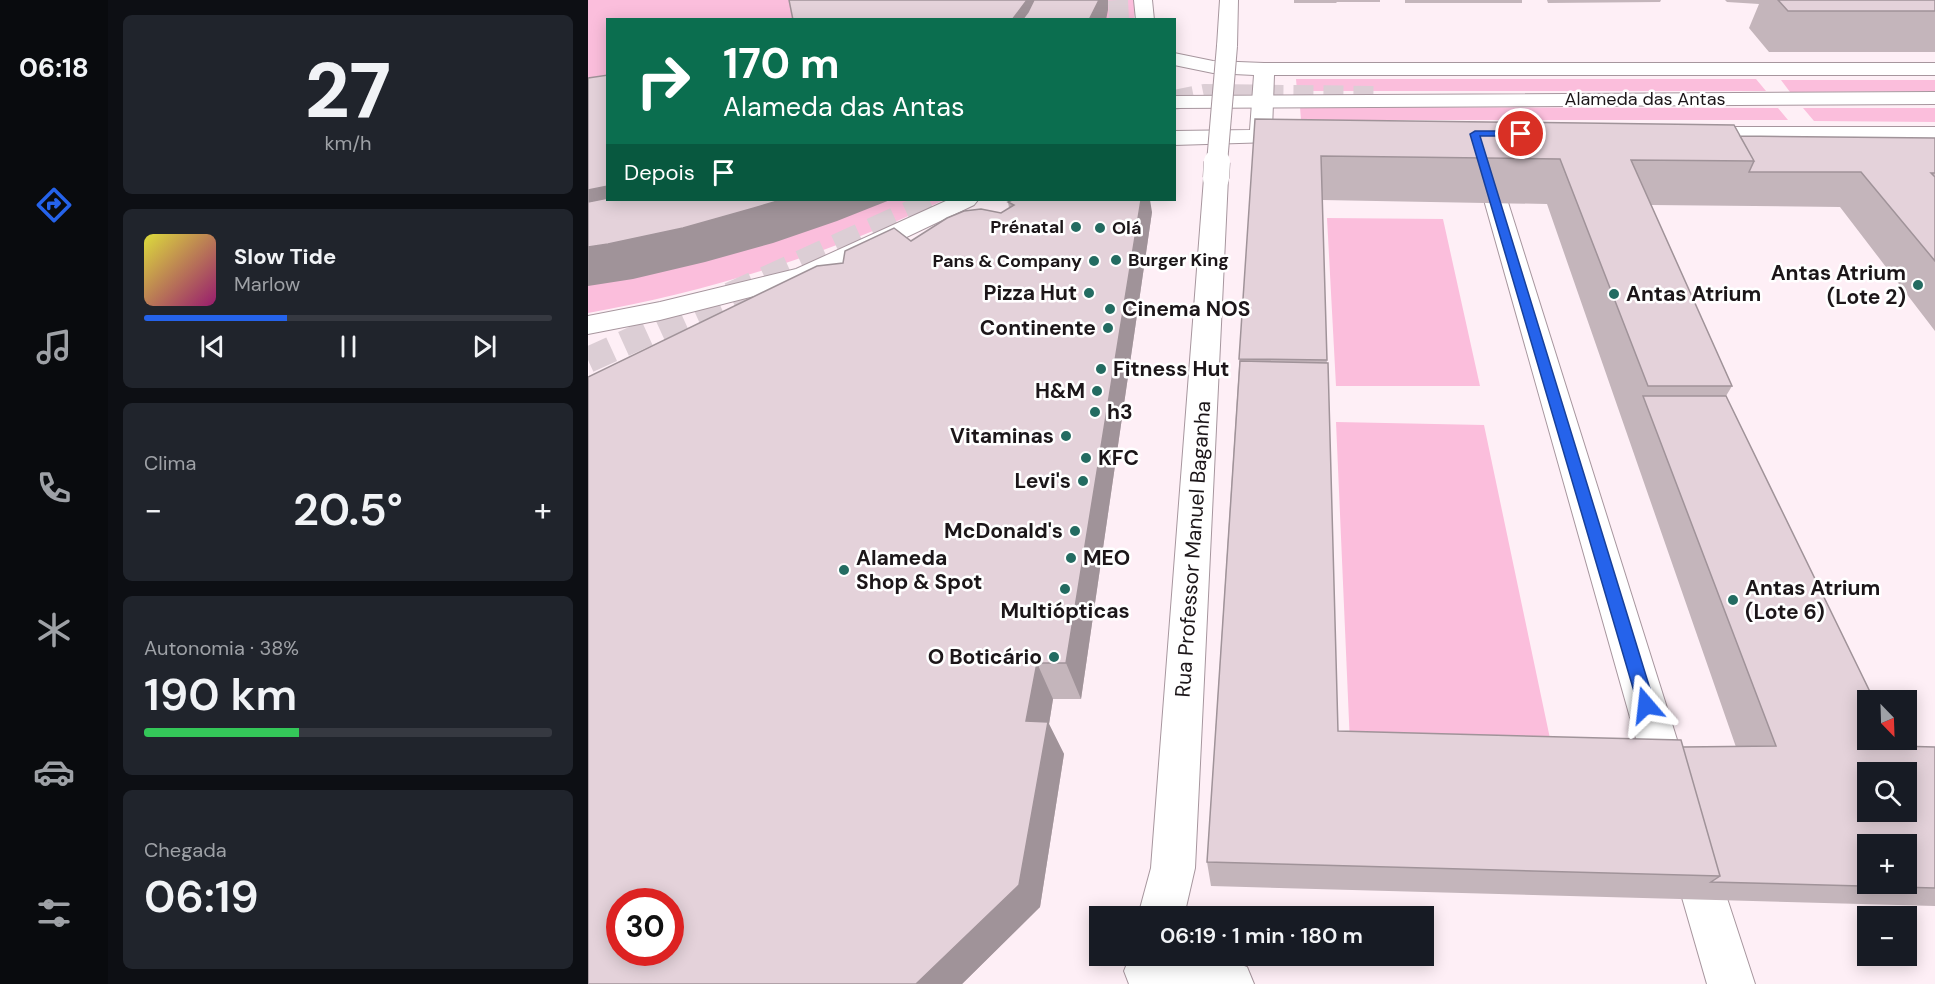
<!DOCTYPE html>
<html lang="pt">
<meta charset="utf-8">
<style>
:root{--surface:#171b24;--page:#20242c;--text:#f1f3f6;--muted:#9ea1a6;--line:#363941;--accent:#2563eb}
body{margin:0;font-family:"DM Sans",sans-serif;background:var(--page);color:var(--text);height:100vh;display:flex;flex-direction:column;font-size:22px;white-space:nowrap}
*{box-sizing:border-box;margin:0}
p{font-size:20px;color:var(--muted)}
.icon{flex:none;width:33px;height:33px;fill:none;stroke:currentColor;stroke-width:2;stroke-linecap:round;stroke-linejoin:round}
.map{position:relative;flex:1;overflow:hidden}
.details{display:flex;flex-direction:column;gap:15px;padding:15px;background:#0d0f14;width:480px}
.details>*{flex:none}
.hud{position:absolute;left:18px;top:18px;width:570px;height:183px;border-radius:0px;box-shadow:0 3px 15px #0003;background:#0b6e4f;color:#fff;overflow:hidden}
.needle{width:39px;rotate:157deg}
.fabs{position:absolute;left:1269px;top:690px;display:grid;gap:12px}
.fabs a{display:grid;place-items:center;width:60px;height:60px;border-radius:0px;background:var(--surface);box-shadow:0 3px 15px #0003;font-size:30px}
.speed{position:absolute;left:18px;top:888px;display:flex;gap:12px;font-size:30px;font-weight:700;text-align:center}
.speed>*{display:grid;place-content:center;width:78px;height:78px;border-radius:50%;background:var(--surface);box-shadow:0 3px 15px #0003;line-height:1}
.speed .limit{border:9px solid #d22;background:#fff;color:#111}
.pin{position:absolute;display:grid;place-items:center;width:51px;height:51px;color:#fff;margin:-26px;border:3px solid #fff;border-radius:50%;box-shadow:0 2px 6px #0007}
.me{position:absolute;width:66px;margin:-33px;rotate:343deg;stroke-linejoin:round;filter:drop-shadow(0 0 4px #0008)}
.turn{display:flex;align-items:center;gap:21px;height:126px;padding:0 18px;font-size:27px}
.turn .icon{width:78px;height:78px;stroke-width:2.5}
.turn b{display:block;font-size:42px;line-height:51px}
.then{display:flex;align-items:center;height:57px;padding:0 18px;background:#0003;gap:12px;font-size:22px}
.big{font-size:45px;font-weight:600;line-height:1.1}
.details .widget{flex:1;display:flex;flex-direction:column;justify-content:center;gap:9px;min-width:0;padding:0 21px;border-radius:9px;background:var(--page)}
.details .dial{align-items:center;gap:0}
.dial b{font-size:78px;line-height:1}
.song{display:flex;align-items:center;gap:18px}
.cover{width:72px;height:72px;border-radius:9px;background:linear-gradient(135deg,hsl(60 70% 55%),hsl(320 70% 35%))}
.played{height:6px;border-radius:3px;background:linear-gradient(90deg,var(--accent) 35%,var(--line) 35%)}
.keys{display:flex;justify-content:space-around;direction:ltr}
.heat{display:flex;justify-content:space-between;align-items:center;font-size:33px;direction:ltr}
.charge{height:9px;border-radius:4px;background:linear-gradient(90deg,#34c759 38%,var(--line) 0)}
.trip{position:absolute;left:501px;top:906px;width:345px;height:60px;border-radius:0px;background:var(--surface);box-shadow:0 3px 15px #0003;font-weight:600;line-height:60px;text-align:center}
main{display:flex;flex:1;min-height:0}
.dock{display:flex;flex-direction:column;width:108px;justify-content:space-around;align-items:center;background:#090b0e;color:var(--muted)}
.dock .icon{width:42px;height:42px}
.dock .current{color:var(--accent)}
.dock b{font-size:27px;color:var(--text)}
.map>svg:first-child{display:block}
.green{fill:#fbbedc}
.lines{fill:none;stroke-linecap:round;stroke-linejoin:round}
.major-tunnel-far1{stroke:#dcced5;stroke-width:20;stroke-dasharray:20 10;stroke-linecap:butt}
.major-tunnel{stroke:#dcced5;stroke-width:26;stroke-dasharray:26 13;stroke-linecap:butt}
.minor-casing{stroke:#a7969e;stroke-width:2}
.major-casing{stroke:#a7969e;stroke-width:2}
.minor{fill:#fff;fill-rule:evenodd}
.major{fill:#fff;fill-rule:evenodd}
.minor-bridge-far1-casing{stroke:#a7969e;stroke-width:22;stroke-linecap:butt}
.minor-bridge-casing{stroke:#a7969e;stroke-width:27;stroke-linecap:butt}
.minor-bridge-far1{stroke:#fff;stroke-width:20}
.minor-bridge{stroke:#fff;stroke-width:26}
.wall{fill:#c4b5bb;fill-rule:evenodd}
.shaded-wall{fill:#a09399}
.building{fill:#e4d2da;stroke:#a09399;stroke-width:1.5;fill-rule:evenodd}
.route{fill:#2563eb;stroke:#184099;stroke-width:1.5}
.poi-dot{fill:#236b61;stroke:#fff;stroke-width:2}
.labels{text-anchor:middle;stroke-width:5;stroke-linejoin:round;paint-order:stroke}
.far-street-label{font-size:18px;fill:#1c1619;stroke:#fff}
.far-poi-label{font-size:18px;font-weight:bold;fill:#1c1619;stroke:#fff;text-anchor:end}
.poi-label{font-size:21px;font-weight:bold;fill:#1c1619;stroke:#fff;text-anchor:end}
.street-label{font-size:21px;fill:#1c1619;stroke:#fff}
</style>
<main>
<nav class="dock">
<b>06:18</b>
<svg class="icon current" aria-label="directions" viewBox="0 0 24 24"><path d="M12 3l9 9-9 9-9-9zM9 14v-3h6M13 9l2 2-2 2"/></svg>
<svg class="icon" aria-label="music" viewBox="0 0 24 24"><path d="M9 18V5l10-2v13"/><circle cx="6" cy="18" r="3"/><circle cx="16" cy="16" r="3"/></svg>
<svg class="icon" aria-label="phone" viewBox="0 0 24 24"><path d="M5 4h4l2 5-3 2q2 4 5 5l2-3 5 2v4C11 20 4 13 5 4z"/></svg>
<svg class="icon" aria-label="climate" viewBox="0 0 24 24"><path d="M12 3v18M4 7l16 10M4 17L20 7"/></svg>
<svg class="icon" aria-label="car" viewBox="0 0 24 24"><path d="M5 17H2v-5l4-1 3-4h7l3 4 3 1v5h-3M9 17h6M6 11h13"/><circle cx="7" cy="17" r="2"/><circle cx="17" cy="17" r="2"/></svg>
<svg class="icon" aria-label="filters" viewBox="0 0 24 24"><path d="M4 7h16M4 17h16"/><circle cx="9" cy="7" r="2"/><circle cx="15" cy="17" r="2"/></svg>
</nav>
<section class="details">
<div class="widget dial"><b>27</b><p>km/h</p></div>
<div class="widget">
<div class="song"><i class="cover"></i><div><b>Slow Tide</b><p>Marlow</p></div></div>
<div class="played"></div>
<div class="keys"><svg class="icon" aria-label="previous" viewBox="0 0 24 24"><path d="M18 5L8 12l10 7zM5 5v14"/></svg><svg class="icon" aria-label="pause" viewBox="0 0 24 24"><path d="M8 5v14M16 5v14"/></svg><svg class="icon" aria-label="next" viewBox="0 0 24 24"><path d="M6 5l10 7-10 7zM19 5v14"/></svg></div>
</div>
<div class="widget"><p>Clima</p>
<div class="heat"><a>−</a><b class="big">20.5°</b><a>+</a></div>
</div>
<div class="widget"><p>Autonomia · 38%</p><b class="big">190 km</b><div class="charge"></div></div>
<div class="widget"><p>Chegada</p><b class="big">06:19</b></div>
</section>
<div class="map">
<svg width="1347" height="984" viewBox="0 0 1347 984">
<rect width="100%" height="100%" fill="#feeff6"/>
<!-- green -->
<path class="green" d="M0 0H547L546 20H20V200H356C243 253 124 291 0 313Z
M708 79H1168L1178 91H709Z
M1193 80H1347V91L1202 92Z
M712 107 1190 108 1200 120H713Z
M1215 108H1347V122L1226 121Z
M739 218 855 219 892 386H748Z
M748 422 896 425 964 748 762 744Z"/>
<g class="lines">
<!-- major-tunnel-far1 -->
<path class="major-tunnel-far1" d="M530 0 531 20
M586 100 616 94 794 96"/>
<!-- major-tunnel -->
<path class="major-tunnel" d="M0 360 352 200"/>
<defs>
<path id="minor" d="M632 0H650L649 46 646 50H632L629 46Z
M1347 92V104L586 108V96Z
M896 154 904 156 907 161 1102 781 1096 796 1081 802 1066 796 1060 781 885 161 888 156Z
M628 171 636 173 640 178 607 868 596 916H550L563 868 616 178 620 173Z
M1104 834 1120 840 1167 984H1119L1082 856 1088 840Z
M542 956C582 956 622 952 659 967L666 984H541L536 971Z"/>
<path id="major" d="M546 0H564L566 20H548Z
M586 53 625 61 676 63H1347V75H686L684 130 720 131 723 136 720 141 586 145V131L662 130 666 75 625 73 586 65Z
M1106 127H1347V141H1106L1098 139 1095 134 1098 129Z
M360 200H390L386 205 226 281 210 293 201 295 190 290 72 320 0 334V316L72 302 208 269Z"/>
</defs>
<!-- minor casing -->
<use href="#minor" class="minor-casing"/>
<!-- major casing -->
<use href="#major" class="major-casing"/>
<!-- minor -->
<use href="#minor" class="minor"/>
<!-- major -->
<use href="#major" class="major"/>
<defs>
<path id="minor-bridge-far1" d="M629 163 639 46"/>
<path id="minor-bridge" d="M628 178 629 162"/>
</defs>
<!-- minor-bridge-far1 casing -->
<use href="#minor-bridge-far1" class="minor-bridge-far1-casing"/>
<!-- minor-bridge casing -->
<use href="#minor-bridge" class="minor-bridge-casing"/>
<!-- minor-bridge-far1 -->
<use href="#minor-bridge-far1" class="minor-bridge-far1"/>
<!-- minor-bridge -->
<use href="#minor-bridge" class="minor-bridge"/>
</g>
<!-- wall -->
<path class="wall" d="M706 0H792V2H749L748 3H706Z
M817 0H934V3H817Z
M959 0H1073L1072 2 960 3Z
M1137 0H1347V52H1181L1161 28 1171 4 1139 2Z
M667 119 1152 136 1347 138V331L1252 207 1063 205 1144 386 1138 396 1308 746 1347 747V906L623 886 619 862ZM734 200 959 204 1148 747H1095L750 731Z
M420 202 564 212 493 699H465L461 724 476 754 452 907 374 984H0L255 263 323 241 413 213 421 208Z"/>
<!-- shaded-wall -->
<path class="shaded-wall" d="M439 0H460L457 20H424Z
M511 0H520V10L518 20H501Z
M20 186V200L0 234V190Z
M193 200H302L249 221 185 243 117 262 45 279 0 286V247Z
M553 200H562L564 212 493 699 478 663Z
M449 663 465 699 461 724 476 754 452 907 374 984H328L438 721Z"/>
<!-- building -->
<path class="building" d="M201 0H439L424 20H205Z
M446 0H511L501 20H434L440 12Z
M1190 0H1347V11H1200Z
M20 75V186L0 190V78Z
M667 119 1146 125 1166 161 1043 160 1144 386H1060L972 159 733 156 739 360 651 359Z
M1152 136 1347 138V173H1343L1347 177V261L1273 172H1161L1166 161Z
M20 198V200H193L166 208 95 228 20 244 0 247V202Z
M424 200H553L478 663H449L438 721 460 722 431 885 328 984H0V377L229 266 255 263 257 251 306 228 323 241 359 218 376 211 393 209 413 213 426 205 420 202ZM32 902H82V952H32Z
M652 361 740 363 750 731 1093 740 1132 876 619 862Z
M1055 396H1138L1286 700H1280V740H1305L1308 746 1347 747V888L1123 882 1132 876 1095 747 1188 746ZM1280 772H1318V812H1280ZM1280 844H1318V884H1280Z"/>
<!-- route -->
<path class="route" d="M933 131 936 132V136H892L1067 705 1064 711 1058 713 1053 711 1050 705 882 134 887 131Z"/>
<!-- markers -->
<g class="poi-dot">
<circle cx="488" cy="227" r="6"/>
<circle cx="512" cy="228" r="6"/>
<circle cx="528" cy="260" r="6"/>
<circle cx="506" cy="261" r="6"/>
<circle cx="1330" cy="285" r="6"/>
<circle cx="501" cy="293" r="6"/>
<circle cx="1026" cy="294" r="6"/>
<circle cx="522" cy="309" r="6"/>
<circle cx="520" cy="328" r="6"/>
<circle cx="513" cy="369" r="6"/>
<circle cx="509" cy="391" r="6"/>
<circle cx="507" cy="412" r="6"/>
<circle cx="478" cy="436" r="6"/>
<circle cx="498" cy="458" r="6"/>
<circle cx="495" cy="481" r="6"/>
<circle cx="487" cy="531" r="6"/>
<circle cx="483" cy="558" r="6"/>
<circle cx="256" cy="570" r="6"/>
<circle cx="477" cy="589" r="6"/>
<circle cx="1145" cy="600" r="6"/>
<circle cx="466" cy="657" r="6"/>
</g>
<g class="labels">
<!-- far-street labels -->
<g class="far-street-label">
<text x="1057" y="105">Alameda das Antas</text>
</g>
<!-- far-poi labels -->
<g class="far-poi-label">
<text x="476" y="233">Prénatal</text>
<text x="524" y="234" text-anchor="start">Olá</text>
<text x="540" y="266" text-anchor="start">Burger King</text>
<text x="494" y="267">Pans &amp; Company</text>
</g>
<!-- poi labels -->
<g class="poi-label">
<text x="1318" y="280">Antas Atrium<tspan x="1318" dy="24">(Lote 2)</tspan></text>
<text x="489" y="300">Pizza Hut</text>
<text x="1038" y="301" text-anchor="start">Antas Atrium</text>
<text x="534" y="316" text-anchor="start">Cinema NOS</text>
<text x="508" y="335">Continente</text>
<text x="525" y="376" text-anchor="start">Fitness Hut</text>
<text x="497" y="398">H&amp;M</text>
<text x="519" y="419" text-anchor="start">h3</text>
<text x="466" y="443">Vitaminas</text>
<text x="510" y="465" text-anchor="start">KFC</text>
<text x="483" y="488">Levi's</text>
<text x="475" y="538">McDonald's</text>
<text x="268" y="565" text-anchor="start">Alameda<tspan x="268" dy="24">Shop &amp; Spot</tspan></text>
<text x="495" y="565" text-anchor="start">MEO</text>
<text x="1157" y="595" text-anchor="start">Antas Atrium<tspan x="1157" dy="24">(Lote 6)</tspan></text>
<text x="477" y="618" text-anchor="middle">Multiópticas</text>
<text x="454" y="664">O Boticário</text>
</g>
<!-- street labels -->
<g class="street-label">
<text transform="translate(605 549) rotate(-86)" y="7">Rua Professor Manuel Baganha</text>
</g>
</g>
</svg>
<div class="fabs">
<a><svg class="needle" viewBox="-14 -14 28 28"><path d="M0-13l5 13h-10z" fill="#e53935"/><path d="M0 13l5-13h-10z" fill="#9ea1a6"/></svg></a>
<a><svg class="icon" aria-label="search" viewBox="0 0 24 24"><circle cx="10" cy="10" r="6"/><path d="M15 15l6 6"/></svg></a>
<a>+</a>
<a>−</a>
</div>
<div class="speed"><div class="limit">30</div></div>
<div class="pin" style="left:933px;top:134px;background:#d93025"><svg class="icon" aria-label="arrive" viewBox="0 0 24 24"><path d="M6 21V4h12l-3 4 3 4H6"/></svg></div>
<svg class="me" style="left:1058px;top:705px" viewBox="-20 -20 40 40"><path d="M0-17L14 15 0 8-14 15z" fill="#2563eb" stroke="#fff" stroke-width="4"/></svg>
<div class="trip">06:19 · 1 min · 180 m</div>
<div class="hud">
<div class="turn"><svg class="icon" aria-label="right" viewBox="0 0 24 24"><path d="M7 20v-9h11M14 6l5 5-5 5"/></svg><div><b>170 m</b>Alameda das Antas</div></div>
<div class="then">Depois<svg class="icon" aria-label="arrive" viewBox="0 0 24 24"><path d="M6 21V4h12l-3 4 3 4H6"/></svg></div>
</div>
</div>
</main>
